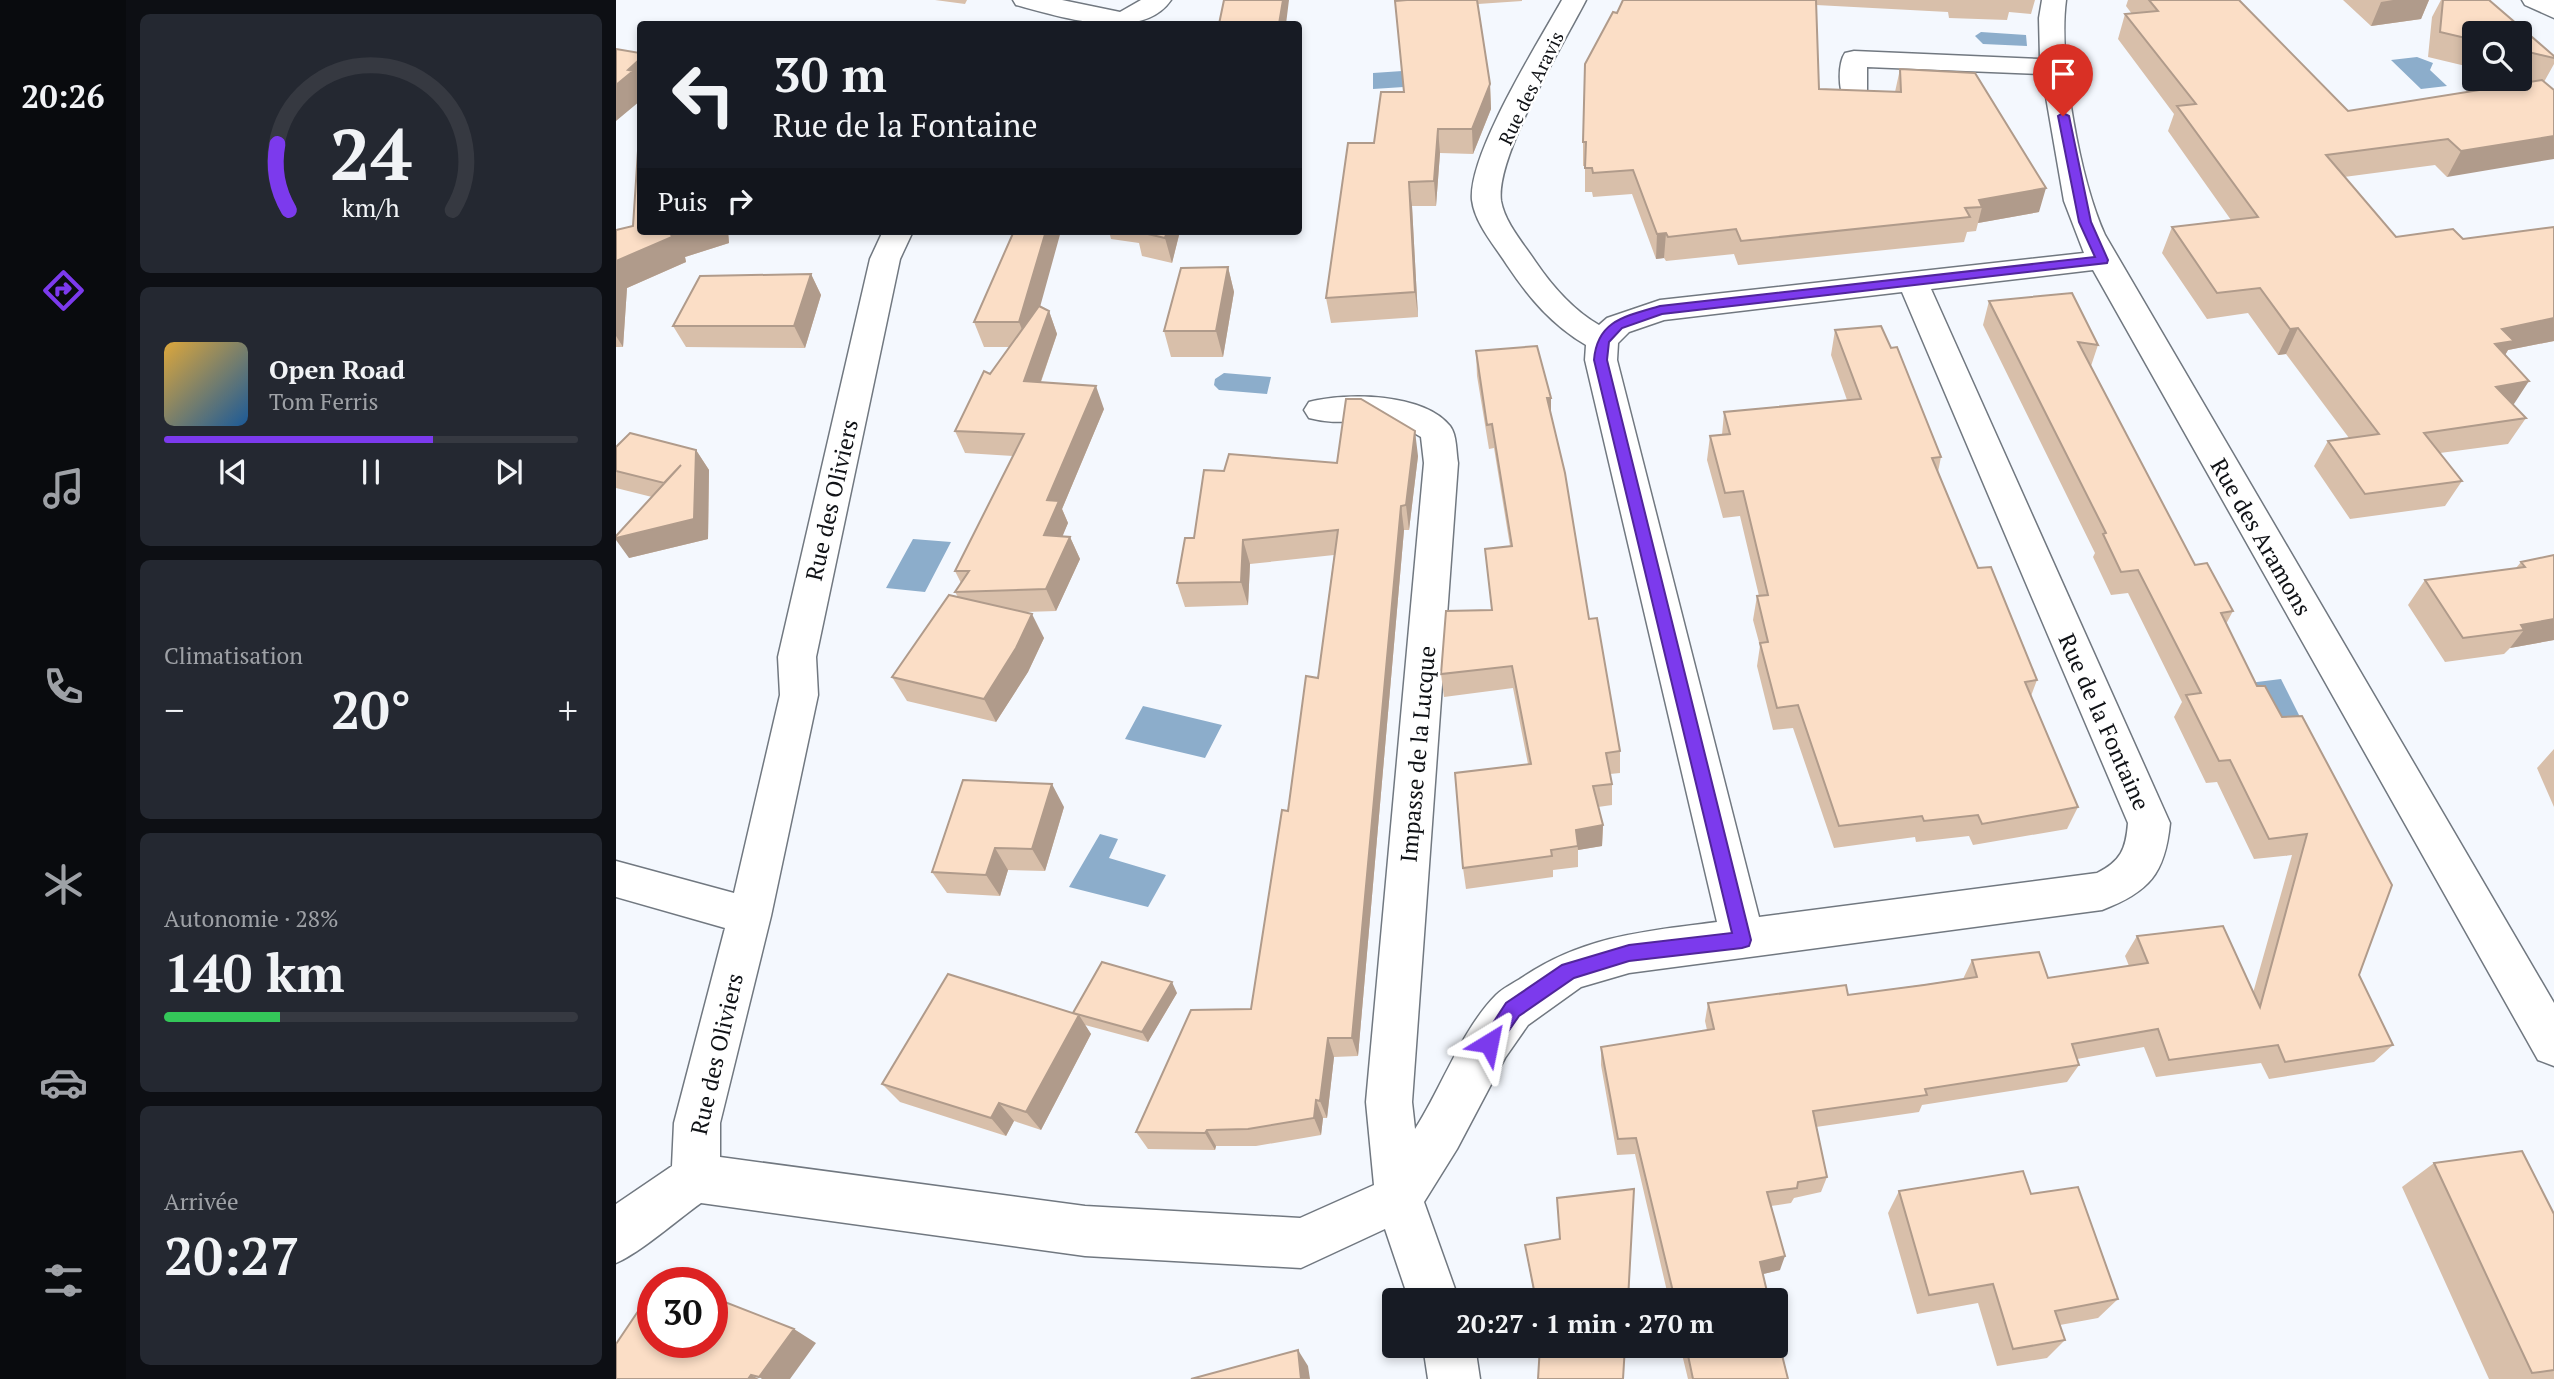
<!DOCTYPE html>
<html lang="fr">
<meta charset="utf-8">
<style>
:root{--surface:#171b24;--page:#242831;--text:#f1f3f6;--muted:#9ea1a6;--line:#363941;--accent:#7c3aed}
body{margin:0;font-family:"PT Serif",serif;background:var(--page);color:var(--text);height:100vh;display:flex;flex-direction:column;font-size:26px;white-space:nowrap}
*{box-sizing:border-box;margin:0}
p{font-size:23px;color:var(--muted)}
.icon{flex:none;width:38px;height:38px;fill:none;stroke:currentColor;stroke-width:2;stroke-linecap:round;stroke-linejoin:round}
.map{position:relative;flex:1;overflow:hidden}
.drawer{display:flex;flex-direction:column;gap:14px;padding:14px;background:#0d0f14;width:490px}
.drawer>*{flex:none}
.top-card{position:absolute;left:21px;top:21px;width:665px;height:214px;border-radius:7px;box-shadow:0 4px 10px #0003;background:#171b24;color:var(--text);overflow:hidden}
.buttons{position:absolute;left:1846px;top:21px;display:grid;gap:14px}
.buttons a{display:grid;place-items:center;width:70px;height:70px;border-radius:7px;background:var(--surface);box-shadow:0 4px 10px #0003;font-size:35px}
.speed{position:absolute;left:21px;top:1267px;display:flex;gap:14px;font-size:35px;font-weight:700;text-align:center}
.speed>*{display:grid;place-content:center;width:91px;height:91px;border-radius:50%;background:var(--surface);box-shadow:0 4px 10px #0003;line-height:1}
.speed .limit{border:10px solid #d22;background:#fff;color:#111}
.pin{position:absolute;display:grid;place-items:center;width:60px;height:60px;color:#fff;margin:-72px -30px;border-radius:50% 50% 50% 0;rotate:-45deg;box-shadow:0 0 7px #0007}
.pin .icon{rotate:45deg}
.me{position:absolute;width:77px;margin:-38px;rotate:35deg;stroke-linejoin:round;filter:drop-shadow(0 0 5px #0008)}
.turn{display:flex;align-items:center;gap:24px;height:147px;padding:0 21px;font-size:32px}
.turn .icon{width:91px;height:91px;stroke-width:2.5}
.turn b{display:block;font-size:49px;line-height:60px}
.then{display:flex;align-items:center;height:66px;padding:0 21px;background:#0003;gap:14px;font-size:26px}
.big{font-size:52px;font-weight:800;line-height:1.1}
.drawer .widget{flex:1;display:flex;flex-direction:column;justify-content:center;gap:10px;min-width:0;padding:0 24px;border-radius:10px;background:var(--page)}
.drawer .dial{align-items:center;gap:0}
.dial svg{height:182px;overflow:visible;fill:none;stroke:var(--line);stroke-width:7;stroke-linecap:round;text-anchor:middle}
.dial text{fill:var(--text);stroke:none}
.song{display:flex;align-items:center;gap:21px}
.cover{width:84px;height:84px;border-radius:10px;background:linear-gradient(135deg,hsl(40 70% 55%),hsl(210 70% 35%))}
.played{height:7px;border-radius:4px;background:linear-gradient(90deg,var(--accent) 65%,var(--line) 65%)}
.keys{display:flex;justify-content:space-around;direction:ltr}
.heat{display:flex;justify-content:space-between;align-items:center;font-size:38px;direction:ltr}
.charge{height:10px;border-radius:5px;background:linear-gradient(90deg,#34c759 28%,var(--line) 0)}
.trip{position:absolute;left:766px;top:1288px;width:406px;height:70px;border-radius:7px;background:var(--surface);box-shadow:0 4px 10px #0003;font-weight:800;line-height:70px;text-align:center}
main{display:flex;flex:1;min-height:0}
.tabs{display:flex;flex-direction:column;width:126px;justify-content:space-around;align-items:center;background:#090b0e;color:var(--muted)}
.tabs .icon{width:49px;height:49px}
.tabs .selected{color:var(--accent)}
.tabs b{font-size:32px;color:var(--text)}
.map>svg:first-child{display:block}
.water{fill:#8cadcb}
.lines{fill:none;stroke-linecap:round;stroke-linejoin:round}
.minor-casing{stroke:#717880;stroke-width:3}
.minor{fill:#fff;fill-rule:evenodd}
.wall{fill:#d8bfaa}
.shaded-wall{fill:#b09b8b}
.building{fill:#fbdec6;stroke:#b09b8b;stroke-width:2}
.route{fill:#7c3aed;stroke:#51269a;stroke-width:2}
.labels{text-anchor:middle;stroke-width:5;stroke-linejoin:round;paint-order:stroke}
.far-street-label{font-size:19px;fill:#101216;stroke:#fff}
.street-label{font-size:23px;fill:#101216;stroke:#fff}
</style>
<main>
<nav class="tabs">
<b>20:26</b>
<svg class="icon selected" aria-label="directions" viewBox="0 0 24 24"><path d="M12 3l9 9-9 9-9-9zM9 14v-3h6M13 9l2 2-2 2"/></svg>
<svg class="icon" aria-label="music" viewBox="0 0 24 24"><path d="M9 18V5l10-2v13"/><circle cx="6" cy="18" r="3"/><circle cx="16" cy="16" r="3"/></svg>
<svg class="icon" aria-label="phone" viewBox="0 0 24 24"><path d="M5 4h4l2 5-3 2q2 4 5 5l2-3 5 2v4C11 20 4 13 5 4z"/></svg>
<svg class="icon" aria-label="climate" viewBox="0 0 24 24"><path d="M12 3v18M4 7l16 10M4 17L20 7"/></svg>
<svg class="icon" aria-label="car" viewBox="0 0 24 24"><path d="M5 17H2v-5l4-1 3-4h7l3 4 3 1v5h-3M9 17h6M6 11h13"/><circle cx="7" cy="17" r="2"/><circle cx="17" cy="17" r="2"/></svg>
<svg class="icon" aria-label="filters" viewBox="0 0 24 24"><path d="M4 7h16M4 17h16"/><circle cx="9" cy="7" r="2"/><circle cx="15" cy="17" r="2"/></svg>
</nav>
<section class="drawer">
<div class="widget dial"><svg viewBox="0 0 100 80">
<path d="M14 69A42 42 0 1 1 86 69"/>
<path d="M14 69A42 42 0 0 1 9 40" stroke="#7c3aed"/>
<text x="50" y="56" font-size="32" font-weight="700">24</text>
<text x="50" y="72" font-size="11">km/h</text>
</svg></div>
<div class="widget">
<div class="song"><i class="cover"></i><div><b>Open Road</b><p>Tom Ferris</p></div></div>
<div class="played"></div>
<div class="keys"><svg class="icon" aria-label="previous" viewBox="0 0 24 24"><path d="M18 5L8 12l10 7zM5 5v14"/></svg><svg class="icon" aria-label="pause" viewBox="0 0 24 24"><path d="M8 5v14M16 5v14"/></svg><svg class="icon" aria-label="next" viewBox="0 0 24 24"><path d="M6 5l10 7-10 7zM19 5v14"/></svg></div>
</div>
<div class="widget"><p>Climatisation</p>
<div class="heat"><a>−</a><b class="big">20°</b><a>+</a></div>
</div>
<div class="widget"><p>Autonomie · 28%</p><b class="big">140 km</b><div class="charge"></div></div>
<div class="widget"><p>Arrivée</p><b class="big">20:27</b></div>
</section>
<div class="map">
<svg width="1938" height="1379" viewBox="0 0 1938 1379">
<rect width="100%" height="100%" fill="#f4f8fe"/>
<!-- water -->
<path class="water" d="M1365 32 1410 35 1411 46 1367 44 1359 36Z
M1801 57 1817 63 1814 70 1831 86 1805 89 1775 60Z
M801 70 803 86 757 89V73Z
M608 373 655 377 651 394 603 390 598 385 599 379Z
M297 539 335 542 309 592 270 588Z
M1665 679 1690 729 1661 733 1625 684Z
M527 706 606 725 589 758 509 739Z
M484 834 502 839 493 858 550 875 532 907 453 887Z"/>
<g class="lines">
<defs>
<path id="minor" d="M397 0H446L504 12 525 0H555C525 44 442 16 400 5Z
M946 0H970C948 43 879 156 885 201 889 223 907 243 919 261 936 286 957 310 983 325L991 318 1044 300 1468 253 1448 201 1426 74 1251 67V94L1247 100H1229C1222 90 1222 63 1229 53L1238 51 1424 59 1423 18 1426 0H1450C1442 60 1464 180 1489 235L1938 1003V1066L1922 1060 1477 270 1315 289 1554 823C1549 874 1533 892 1486 910L1013 973 965 987 912 1025 889 1058 841 1149 808 1202 843 1300H793L769 1229 685 1268 469 1256 85 1203C61 1220 25 1252 0 1263V1204L56 1166 58 1123 109 928 0 897V861L118 893 164 695 162 657 254 259 267 231H297L284 259 200 657 202 695 155 916 104 1123V1157L469 1206 684 1218 758 1185 750 1102 808 463 805 437C759 407 737 430 693 418L688 410 693 402C730 392 808 393 834 426 841 435 840 452 842 463L796 1102 799 1129C825 1089 846 1029 880 995 887 988 898 983 907 977 968 936 1030 931 1101 922L969 360 970 345C936 325 913 298 891 265 879 246 859 224 856 200 852 154 922 43 946 0ZM1286 292 1512 823C1510 849 1505 861 1481 873L1143 917 1001 360 1002 343 1013 332 1048 320Z
M1906 0H1938V18L1909 5Z
M807 1346H859L864 1379H812Z"/>
</defs>
<!-- minor casing -->
<use href="#minor" class="minor-casing"/>
<!-- minor -->
<use href="#minor" class="minor"/>
</g>
<!-- wall -->
<path class="wall" d="M319 0H351L349 4Z
M791 0H906V1L862 4 874 84 875 109 857 154 824 153 820 206H796L802 317 715 323 710 298 788 92Z
M1007 0H1419L1415 14 1393 12 1391 20 1333 18 1332 12 1200 5 1203 89 1279 92 1284 69 1423 212 1362 223 1360 231 1351 232 1348 242 1122 265 1118 254 1050 261 1048 258 1040 259 1016 194 977 197 976 192H969V166H967V142L1001 13Z
M1512 0H1623L1732 111 1918 82 1904 78V33H1858V68L1812 57 1816 17 1825 0H1873L1938 56V64L1928 82 1831 177 1819 165 1728 177 1780 237 1847 239 1938 227V341L1892 350 1889 355 1897 405 1910 418 1892 444 1824 453 1846 481 1829 506 1734 519 1698 466 1712 441 1733 438 1670 354 1662 355 1632 313 1591 319 1546 253 1556 227 1615 220 1552 131 1558 114 1502 39 1509 14H1516L1510 6Z
M1727 0H1813L1805 19 1755 26Z
M0 230 24 231H112L113 243 69 257 70 262 11 288 7 347H0Z
M493 231H564L556 263 526 256 523 243 495 239Z
M612 267 618 292 607 357H555L548 331Z
M195 274 205 295 189 348 70 347 57 326Z
M1373 301 1482 345 1475 366 1579 565 1617 611 1610 624 1641 686 1743 975 1777 1045 1758 1062 1653 1079 1645 1063 1540 1077 1528 1047 1461 1059 1463 1065 1451 1082 1306 1105 1303 1112 1200 1127 1211 1177 1205 1192 1178 1198 1175 1203 1155 1206 1164 1270 1147 1274 1153 1300H1053L1019 1154 1001 1155 985 1065V1047L1091 1030 1089 1021 1092 1003 1232 995 1347 979 1356 960 1432 978 1513 966 1509 956 1521 936 1637 993 1676 855 1638 859 1601 782 1590 783 1558 717 1566 702 1512 593 1495 595 1477 557 1479 553 1367 325Z
M424 306 433 311 441 334 425 382 488 409 446 509 452 523 446 536 454 537 464 559 440 611 409 612 428 638 412 672 380 722 291 701 276 677 342 597 339 592 345 583 339 571 397 456 349 453 339 431 374 374 393 347H368L358 322Z
M1219 330 1325 457 1322 472 1362 568 1421 680 1415 696 1462 807 1451 829 1357 845 1353 836 1300 842 1299 837 1218 848 1177 728 1157 730 1141 666 1144 646 1137 620 1141 596H1143L1124 516 1107 518 1091 460 1094 436 1106 435 1108 412 1231 400 1215 355Z
M860 351 935 398V415L973 619 1004 751V773L994 774 996 784V805L982 807 987 825 986 846 962 850V867L937 870V877L850 889 847 868 912 764 897 688 828 697 825 674 876 610 869 549 894 546 878 448 873 449 861 376Z
M0 447 80 450 93 470 92 539 13 558 36 497 0 488Z
M802 456 793 530H788L742 1056 718 1057 711 1118H707L705 1135 640 1146H600L599 1150 532 1149 520 1132 635 1009 672 811 702 678 718 555 634 564 632 605 569 607 561 583 578 538 608 471Z
M1938 555V640L1894 648 1888 654 1829 662 1792 605 1809 580 1900 568 1905 562Z
M1938 749V807L1921 768Z
M448 807 429 871 392 870 384 896 331 893 316 872Z
M561 993 532 1042 469 1025 475 1034 425 1130 398 1121 390 1136 284 1102 266 1084 457 1013Z
M1818 1163 1938 1214V1379H1873L1786 1187Z
M1283 1191 1415 1194 1502 1299 1482 1318 1444 1325 1449 1340 1431 1358 1381 1366 1362 1303 1301 1314 1272 1213Z
M941 1198 1012 1300H919L909 1245 944 1239Z
M1064 1346H1160L1172 1379H1072Z"/>
<!-- shaded-wall -->
<path class="shaded-wall" d="M667 0H673L670 24H663Z
M1777 0H1813L1805 19 1755 26 1765 2Z
M24 59V101L0 121V85L12 70Z
M874 84 875 109 857 154 856 129Z
M822 129 824 153 820 206 818 181Z
M1938 136V159L1831 177 1845 151Z
M793 182 796 206 802 317 799 292Z
M1430 188 1423 212 1362 223 1366 207 1363 200Z
M58 231H112L113 243 69 257 70 262 11 288 7 347 0 336V261Z
M430 231H445L413 347 403 322Z
M551 231H564L556 263 549 238Z
M1050 233 1048 258 1040 259 1041 234Z
M612 267 618 292 607 357 600 331Z
M195 274 205 295 189 348 178 326Z
M433 311 441 334 417 404 408 381Z
M1938 318V341L1892 350 1882 367 1873 354 1886 329Z
M1682 328 1670 354 1662 355 1674 329Z
M1913 381 1896 407 1880 387Z
M480 386 488 409 446 509 452 523 438 557 428 535 431 500Z
M931 398H935V422Z
M799 431 802 456 793 530 790 505Z
M80 450 93 470 92 539 13 558 0 540V538Z
M785 506 788 530 742 1056 736 1038Z
M454 537 464 559 440 611 430 589Z
M627 540 634 564 632 605 625 582Z
M416 614 428 638 412 672 380 722 368 699Z
M1938 619V640L1894 648 1908 630 1905 625Z
M436 784 448 807 429 871 416 849Z
M987 825 986 846 962 850 960 830Z
M379 848 392 870 384 896 370 875Z
M556 982 561 993 532 1042 526 1032Z
M463 1015 475 1034 425 1130 410 1112Z
M712 1038 718 1057 711 1118 704 1101Z
M700 1100 707 1118 705 1135 698 1118Z
M383 1103 398 1121 390 1136 375 1118Z
M591 1130 600 1146 599 1150 589 1133Z
M1169 1256 1164 1270 1139 1276 1144 1262Z
M178 1329 200 1343 174 1379H146L143 1377Z
M682 1350 692 1366 694 1379H685Z
M135 1375 143 1379H132Z"/>
<!-- building -->
<path class="building" d="M608 0H667L663 24H603Z
M791 0H861L874 84 856 129H822L818 181 793 182 799 292 710 298 732 143H758L765 92H788L779 1Z
M1007 0H1200L1203 89 1285 92 1284 69 1359 73 1430 188 1363 200 1366 207 1349 208 1354 217 1125 241 1120 229 1052 237 1050 233 1041 234 1017 170 977 173 976 168H969L970 142H967L969 64 997 12 1001 13Z
M1533 0H1623L1732 111 1926 80 1938 90V136L1845 151 1832 139 1710 155 1780 237 1837 229 1847 239 1938 227V318L1886 329 1898 341 1879 344 1913 381 1880 387 1910 418 1808 433 1846 481 1749 494 1712 441 1763 434 1682 328 1674 329 1644 288 1601 293 1556 227 1642 217 1561 106 1580 104 1509 14 1542 11Z
M1827 0H1873L1938 56V58L1904 50V33H1858V40L1824 32Z
M0 49 24 53V59L12 70 17 71 0 85Z
M24 150V231H58L54 232 56 237 0 261V230L17 226 22 151Z
M398 231H430L403 322H358Z
M519 231H551L549 238Z
M612 267 600 331H548L565 268Z
M195 274 178 326H57L84 276Z
M1456 293 1482 345 1462 342 1579 565 1591 563 1617 611 1605 613 1641 686H1649L1666 717 1686 716 1776 885 1743 975 1777 1045 1669 1062 1662 1045 1553 1060 1542 1029 1456 1044 1463 1065 1309 1089 1311 1095 1197 1111 1211 1177 1182 1182 1181 1188 1151 1192 1169 1256 1144 1262 1153 1300H1059L1020 1138 1002 1139 985 1047 1098 1029 1092 1003 1230 985 1232 995 1308 985 1361 977 1356 960 1423 952 1432 978 1532 963 1521 936 1607 926 1644 1007 1691 834 1653 839 1614 760 1603 761 1570 695 1585 693 1522 570 1505 572 1487 534 1490 533 1373 301Z
M423 306 433 311 408 381 480 386 431 500 443 501 428 535 454 537 430 589 339 592 353 571H339L408 434 339 431 368 371 374 374Z
M1265 326 1275 348 1281 347 1325 457 1316 458 1362 568 1375 567 1421 680 1409 682 1462 807 1366 824 1362 815 1308 821 1306 816 1223 826 1182 705 1161 708 1144 643 1152 642 1141 596 1152 595 1127 491 1109 493 1094 436 1114 434 1108 412 1245 399 1219 330Z
M921 346 935 398H931L949 473 973 619 981 618 1004 751 990 753 996 784 977 786 987 825 960 830 962 846 935 850 936 856 847 868 839 773 915 764 896 666 825 674 830 611 876 610 869 549 896 546 876 424 871 425 860 351Z
M730 399H745L799 431 790 505 785 506 736 1038H712L704 1101 700 1100 698 1118 632 1129 591 1130 589 1133 520 1132 575 1010 635 1009 666 810 672 811 690 676 702 678 722 530 627 540 625 582 561 583 569 538H578L588 470 608 471 613 454 721 463Z
M14 433 80 450 78 519 0 538V536L65 465 48 483 0 471V447Z
M1938 555V619L1905 625 1908 630 1847 638 1809 580 1909 567 1905 562Z
M333 595 416 614 400 648 368 699 276 677Z
M347 780 436 784 416 849 379 848 370 875 316 872Z
M486 962 556 982 526 1032 457 1013Z
M332 974 463 1015 410 1112 383 1103 375 1118 266 1084Z
M1906 1151 1938 1214V1370L1916 1373 1818 1163Z
M1407 1171 1415 1194 1462 1187 1502 1299 1439 1311 1449 1340 1397 1349 1377 1284 1313 1295 1283 1191Z
M1018 1189 1012 1300H920L909 1245 944 1239 941 1198Z
M45 1276 62 1283H41Z
M37 1289V1342H96V1297L178 1329 143 1377 135 1375 132 1379H0V1344Z
M1160 1331 1172 1379H1077L1070 1346H1160Z
M924 1346H1009L1007 1379H922Z
M682 1350 685 1379H575Z"/>
<!-- route -->
<path class="route" d="M1447 113 1453 116 1475 222 1492 260 1491 263 1046 314 1006 328 993 342 991 360 1135 940 1133 946 1126 948 1013 961 958 978 903 1016 880 1049 873 1052 866 1049 864 1043 890 1003 946 965 1013 945 1116 933 978 360C981 320 1010 316 1044 306L1479 257 1463 222 1442 116Z"/>
<g class="labels">
<!-- far-street labels -->
<g class="far-street-label">
<text transform="translate(915 88) rotate(-64)" y="7">Rue des Aravis</text>
</g>
<!-- street labels -->
<g class="street-label">
<text transform="translate(216 500) rotate(-77)" y="8">Rue des Oliviers</text>
<text transform="translate(1645 537) rotate(60)" y="8">Rue des Aramons</text>
<text transform="translate(1488 722) rotate(66)" y="8">Rue de la Fontaine</text>
<text transform="translate(802 754) rotate(-85)" y="8">Impasse de la Lucque</text>
<text transform="translate(101 1054) rotate(-77)" y="8">Rue des Oliviers</text>
</g>
</g>
</svg>
<div class="buttons">
<a><svg class="icon" aria-label="search" viewBox="0 0 24 24"><circle cx="10" cy="10" r="6"/><path d="M15 15l6 6"/></svg></a>
</div>
<div class="speed"><div class="limit">30</div></div>
<div class="pin" style="left:1447px;top:116px;background:#d93025"><svg class="icon" aria-label="arrive" viewBox="0 0 24 24"><path d="M6 21V4h12l-3 4 3 4H6"/></svg></div>
<svg class="me" style="left:873px;top:1043px" viewBox="-20 -20 40 40"><path d="M0-17L14 15 0 8-14 15z" fill="#7c3aed" stroke="#fff" stroke-width="4"/></svg>
<div class="trip">20:27 · 1 min · 270 m</div>
<div class="top-card">
<div class="turn"><svg class="icon" aria-label="left" viewBox="0 0 24 24"><path d="M17 20v-9H6M10 6l-5 5 5 5"/></svg><div><b>30 m</b>Rue de la Fontaine</div></div>
<div class="then">Puis<svg class="icon" aria-label="right" viewBox="0 0 24 24"><path d="M7 20v-9h11M14 6l5 5-5 5"/></svg></div>
</div>
</div>
</main>
